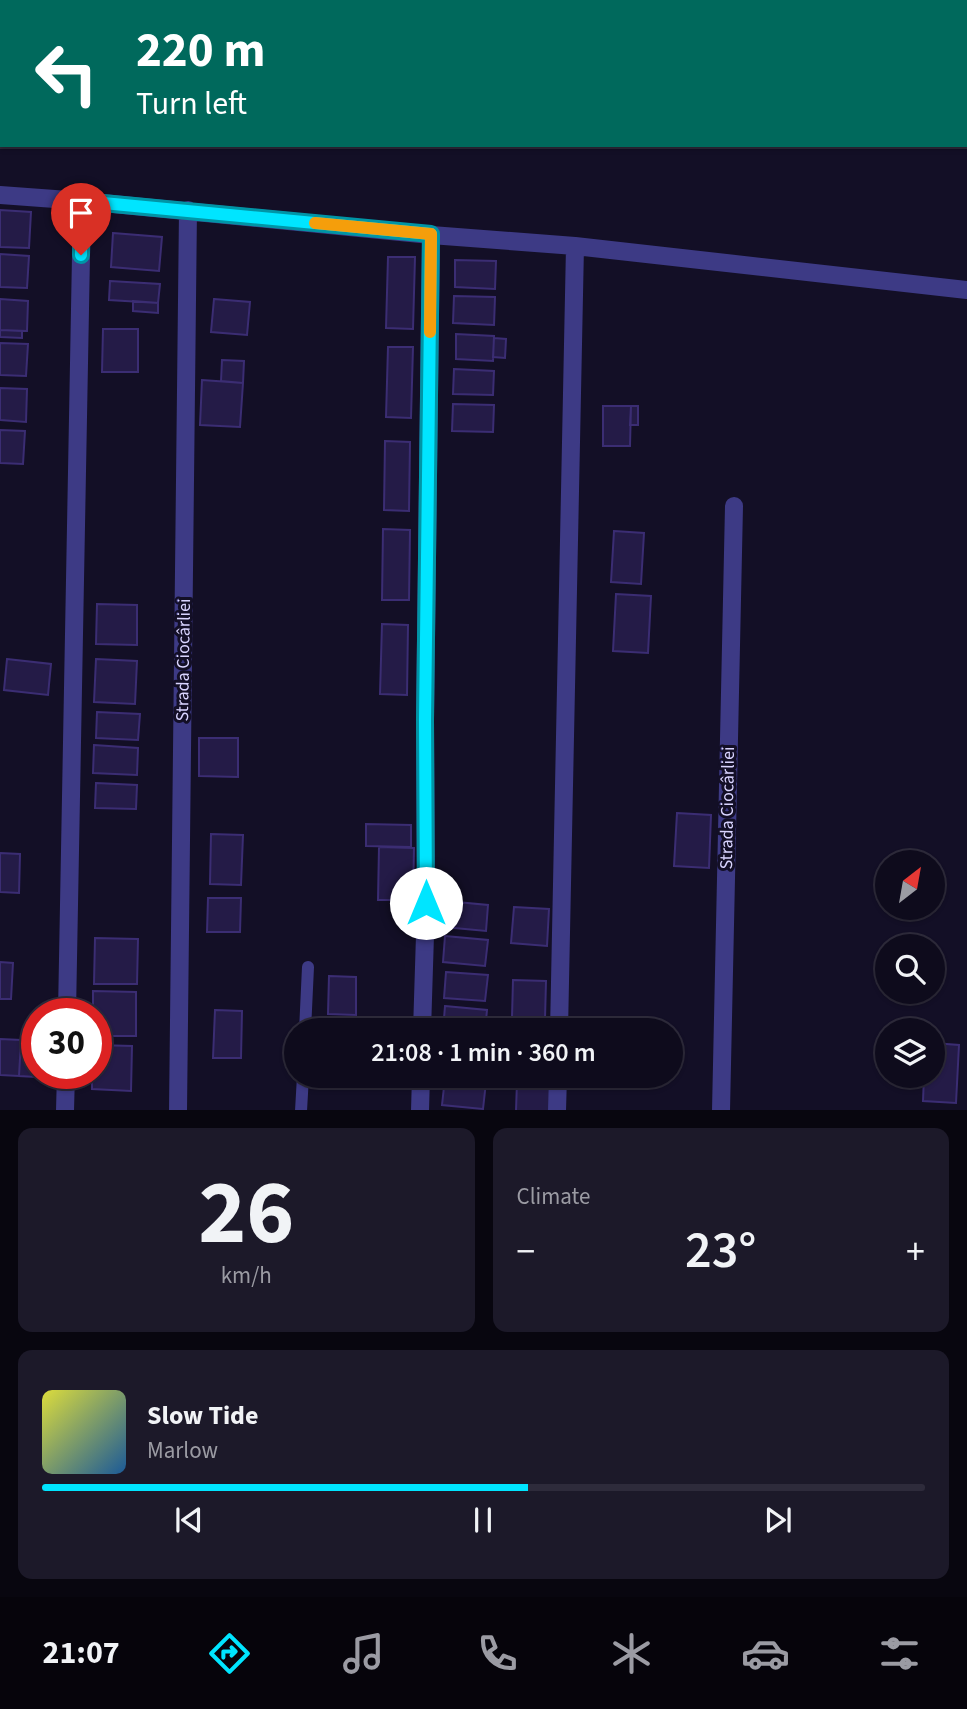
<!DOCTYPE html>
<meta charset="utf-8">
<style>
:root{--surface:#0e0b1c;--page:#1c1929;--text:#f1f3f6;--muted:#9b9ba3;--line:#2e2b3b;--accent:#00e5ff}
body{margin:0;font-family:"Source Sans 3",sans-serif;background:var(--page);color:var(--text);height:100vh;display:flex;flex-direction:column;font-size:26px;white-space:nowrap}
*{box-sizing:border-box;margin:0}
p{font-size:23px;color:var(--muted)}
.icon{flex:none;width:38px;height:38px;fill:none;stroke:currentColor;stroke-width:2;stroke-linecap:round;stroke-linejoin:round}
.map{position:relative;height:1110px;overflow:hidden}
.drawer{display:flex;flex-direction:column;gap:18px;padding:18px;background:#08060f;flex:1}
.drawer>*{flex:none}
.guide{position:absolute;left:0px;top:0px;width:968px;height:147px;box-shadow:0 2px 5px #0004,0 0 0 2px var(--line);background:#00695c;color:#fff;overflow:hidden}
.needle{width:46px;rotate:31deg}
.tools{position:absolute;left:875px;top:850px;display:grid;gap:14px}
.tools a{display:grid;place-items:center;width:70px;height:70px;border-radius:50%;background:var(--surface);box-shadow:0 2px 5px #0004,0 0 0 2px var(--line);font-size:35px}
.speed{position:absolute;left:21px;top:998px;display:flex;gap:14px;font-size:35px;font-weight:700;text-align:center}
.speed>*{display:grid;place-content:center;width:91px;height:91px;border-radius:50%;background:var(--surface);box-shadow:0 2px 5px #0004,0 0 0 2px var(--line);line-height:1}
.speed .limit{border:10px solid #d22;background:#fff;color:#111}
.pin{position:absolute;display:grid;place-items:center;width:60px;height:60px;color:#fff;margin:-72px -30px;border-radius:50% 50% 50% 0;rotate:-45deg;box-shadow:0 0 7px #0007}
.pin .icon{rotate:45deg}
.me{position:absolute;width:77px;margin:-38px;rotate:0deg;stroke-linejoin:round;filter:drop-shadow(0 0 5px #0008)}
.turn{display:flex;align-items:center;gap:24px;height:147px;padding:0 21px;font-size:32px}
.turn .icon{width:91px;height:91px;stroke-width:2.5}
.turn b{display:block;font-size:49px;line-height:60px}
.big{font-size:52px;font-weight:600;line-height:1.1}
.drawer .card{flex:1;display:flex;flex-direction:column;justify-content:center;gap:10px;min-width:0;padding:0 24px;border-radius:14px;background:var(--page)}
.drawer .dial{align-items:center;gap:0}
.dial b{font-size:91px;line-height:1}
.song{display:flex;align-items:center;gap:21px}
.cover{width:84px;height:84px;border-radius:10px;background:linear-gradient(135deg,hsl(60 70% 55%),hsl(210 70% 35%))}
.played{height:7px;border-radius:4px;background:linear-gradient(90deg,var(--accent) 55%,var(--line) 55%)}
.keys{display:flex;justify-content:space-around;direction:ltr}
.heat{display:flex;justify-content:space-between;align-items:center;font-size:38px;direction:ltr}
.drawer .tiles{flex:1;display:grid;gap:18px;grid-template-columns:1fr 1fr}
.card:last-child{grid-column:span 2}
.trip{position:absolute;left:284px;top:1018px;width:399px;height:70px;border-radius:35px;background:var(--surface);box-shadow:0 2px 5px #0004,0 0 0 2px var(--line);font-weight:600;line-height:70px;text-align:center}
.tab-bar{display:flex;height:112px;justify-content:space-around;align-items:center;background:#06040b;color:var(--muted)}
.tab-bar .icon{width:49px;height:49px}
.tab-bar .on{color:var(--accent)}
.tab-bar b{font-size:32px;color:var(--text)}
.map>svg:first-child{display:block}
.building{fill:#241b47;stroke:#3b2d73;stroke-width:2}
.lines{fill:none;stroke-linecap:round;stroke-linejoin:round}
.lane{stroke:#3d3a85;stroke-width:12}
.street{stroke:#3d3a85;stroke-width:18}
.route-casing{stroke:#0095a6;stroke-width:18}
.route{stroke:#00e5ff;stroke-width:12}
.slow{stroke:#f59e0b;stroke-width:12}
.labels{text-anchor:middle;stroke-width:6;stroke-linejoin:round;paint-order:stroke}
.street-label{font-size:18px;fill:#d9d4ff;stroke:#130f26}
</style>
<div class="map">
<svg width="967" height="1111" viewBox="0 0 967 1111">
<rect width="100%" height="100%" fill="#130f26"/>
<!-- building -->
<path class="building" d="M0 210 31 212 29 248 0 247Z
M113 233 162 237 159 271 111 267Z
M0 254 29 256 27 288 0 287Z
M388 257H415L413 329 386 328Z
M455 260 496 261 495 289 455 287Z
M110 281 160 284 158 303 109 300Z
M454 296 495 297 494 325 453 323Z
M0 299 28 301 27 331 0 330Z
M214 299 250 302 247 335 211 332Z
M133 301 158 303V313L133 311Z
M103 329H138V372H102Z
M0 330 22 331V338L0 337Z
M456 334 494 336 493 361 456 359Z
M494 338 506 339 505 358 493 357Z
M0 343 28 344 26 376 0 375Z
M388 347H413L411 418 386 417Z
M222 360 244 361 243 383 221 381Z
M454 369 494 371 493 395 453 394Z
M202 380 243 383 240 427 200 425Z
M0 388 27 389 26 422 0 420Z
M453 404 494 405 493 432 452 431Z
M603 406H631L630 446H603Z
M631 406H638V425H630Z
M0 430 25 431 23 464 0 463Z
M385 441 410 442 409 511 384 510Z
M383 529 410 530 409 600H382Z
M614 531 644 533 641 584 611 582Z
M616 594 651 596 648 653 613 651Z
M97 604 137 605V645L96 644Z
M382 624 408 625 407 695 380 694Z
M7 659 51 664 48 695 4 690Z
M96 659 137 661 135 704 94 702Z
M97 712 140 714 138 740 96 738Z
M199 738H238V777L199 776Z
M94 745 138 748 137 775 93 773Z
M96 783 137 785 136 809 95 808Z
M677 813 711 815 709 868 674 866Z
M366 824 411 825V847L366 846Z
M211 834 243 835 241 885 210 884Z
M379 847 414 848 413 900H378Z
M0 853 20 854 19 893 0 892Z
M208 898H241L240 932H207Z
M446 901 488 905 486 931 444 927Z
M514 907 549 909 547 946 511 943Z
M445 936 488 940 485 966 443 962Z
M95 938 138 939 137 984H94Z
M0 962 13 963 11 999H0Z
M446 972 488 975 485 1001 444 998Z
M329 976 356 977V1015L328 1014Z
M513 980 546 981 545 1019 512 1017Z
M93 991 136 992V1036H96V1013H93Z
M445 1006 487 1010 485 1031H443Z
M215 1010 242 1011 241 1058H213Z
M0 1039 21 1040 19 1076 0 1075Z
M21 1040 37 1041V1073H54V1078L19 1076Z
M933 1043 959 1045 956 1103 923 1101 924 1076H933Z
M96 1045 132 1046 131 1091 92 1089V1073H96Z
M445 1078 486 1082 483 1109 442 1105Z
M517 1081 555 1083 553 1111H516Z"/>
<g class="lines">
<!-- lane -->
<path class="lane" d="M305 1031 308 967
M301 1111 303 1076"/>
<!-- street -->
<path class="street" d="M0 195 82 201 431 235 575 246 967 290
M67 1013 82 201
M422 1031 426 903 425 720 431 235
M559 1031 575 246
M65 1111 66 1073
M178 1111 188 210
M420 1111 421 1076
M557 1111 558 1076
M721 1111 734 506"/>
</g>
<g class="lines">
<defs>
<path id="route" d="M81 255 82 201 431 234 425 720 426 903"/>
</defs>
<!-- route casing -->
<use href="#route" class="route-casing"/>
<!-- route -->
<use href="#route" class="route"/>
<!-- slow -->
<path class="slow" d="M315 223 431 234 430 332"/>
</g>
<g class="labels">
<!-- street labels -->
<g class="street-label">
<text transform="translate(183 660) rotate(-89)" y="6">Strada Ciocârliei</text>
<text transform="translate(727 808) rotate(-89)" y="6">Strada Ciocârliei</text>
</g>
</g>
</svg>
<div class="tools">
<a><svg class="needle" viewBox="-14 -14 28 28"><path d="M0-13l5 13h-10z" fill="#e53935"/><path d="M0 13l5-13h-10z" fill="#9b9ba3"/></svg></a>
<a><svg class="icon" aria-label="search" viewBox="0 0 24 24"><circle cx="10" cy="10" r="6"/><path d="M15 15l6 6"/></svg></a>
<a><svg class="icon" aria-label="layers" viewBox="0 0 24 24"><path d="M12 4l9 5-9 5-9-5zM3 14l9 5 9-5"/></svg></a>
</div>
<div class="speed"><div class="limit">30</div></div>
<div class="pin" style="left:81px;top:255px;background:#d93025"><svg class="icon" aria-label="arrive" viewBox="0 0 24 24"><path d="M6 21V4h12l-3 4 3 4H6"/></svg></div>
<svg class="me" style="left:426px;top:903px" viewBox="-20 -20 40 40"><circle r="19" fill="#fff"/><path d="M0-13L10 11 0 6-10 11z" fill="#00e5ff"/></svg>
<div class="trip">21:08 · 1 min · 360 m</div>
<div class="guide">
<div class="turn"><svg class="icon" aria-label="left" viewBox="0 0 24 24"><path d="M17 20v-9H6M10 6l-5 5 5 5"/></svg><div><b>220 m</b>Turn left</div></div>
</div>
</div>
<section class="drawer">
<div class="tiles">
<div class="card dial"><b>26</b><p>km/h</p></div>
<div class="card"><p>Climate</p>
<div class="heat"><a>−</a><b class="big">23°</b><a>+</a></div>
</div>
<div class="card">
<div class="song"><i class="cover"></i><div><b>Slow Tide</b><p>Marlow</p></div></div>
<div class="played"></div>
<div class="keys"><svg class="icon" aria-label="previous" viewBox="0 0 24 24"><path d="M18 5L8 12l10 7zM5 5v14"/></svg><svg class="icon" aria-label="pause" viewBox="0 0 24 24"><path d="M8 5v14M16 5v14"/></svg><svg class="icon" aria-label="next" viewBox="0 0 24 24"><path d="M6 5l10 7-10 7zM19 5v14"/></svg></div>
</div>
</div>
</section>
<nav class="tab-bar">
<b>21:07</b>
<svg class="icon on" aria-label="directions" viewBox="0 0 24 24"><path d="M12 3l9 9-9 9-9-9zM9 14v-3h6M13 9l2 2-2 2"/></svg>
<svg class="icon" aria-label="music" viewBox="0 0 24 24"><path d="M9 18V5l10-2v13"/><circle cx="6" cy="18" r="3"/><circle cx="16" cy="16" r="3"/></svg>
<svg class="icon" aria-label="phone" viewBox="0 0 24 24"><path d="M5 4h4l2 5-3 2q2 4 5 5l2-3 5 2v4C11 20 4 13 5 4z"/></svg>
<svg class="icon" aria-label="climate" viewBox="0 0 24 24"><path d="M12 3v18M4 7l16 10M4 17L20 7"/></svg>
<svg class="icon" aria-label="car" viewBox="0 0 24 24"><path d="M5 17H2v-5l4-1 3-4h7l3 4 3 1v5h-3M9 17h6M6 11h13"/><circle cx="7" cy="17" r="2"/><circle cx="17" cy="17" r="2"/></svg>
<svg class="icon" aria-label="filters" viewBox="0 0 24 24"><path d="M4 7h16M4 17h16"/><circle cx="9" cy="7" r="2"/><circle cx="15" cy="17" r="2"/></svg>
</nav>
